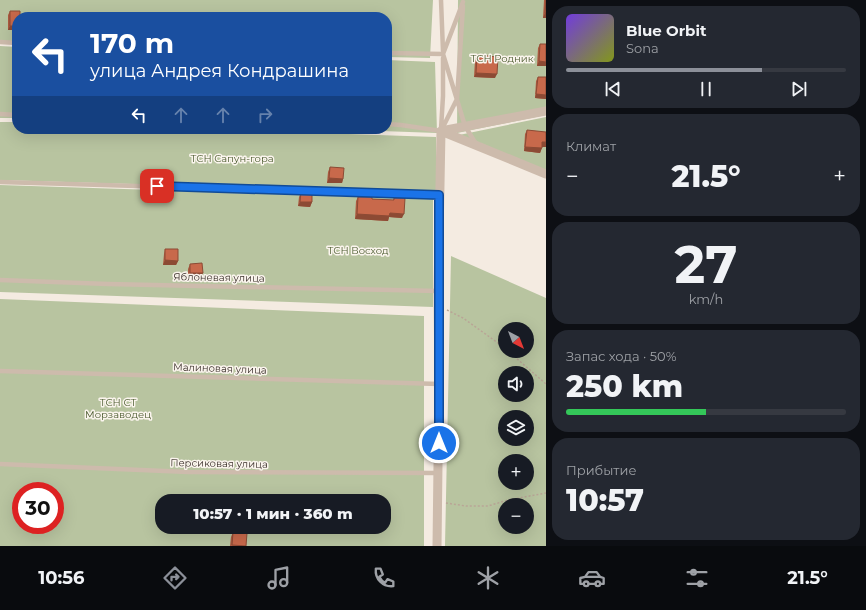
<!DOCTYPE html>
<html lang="ru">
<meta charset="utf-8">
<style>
:root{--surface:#171b24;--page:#242831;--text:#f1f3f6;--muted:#9ea1a6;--line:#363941;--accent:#8c9099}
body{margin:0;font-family:Montserrat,sans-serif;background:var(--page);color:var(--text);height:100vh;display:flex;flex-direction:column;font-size:15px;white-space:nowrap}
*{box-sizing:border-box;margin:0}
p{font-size:13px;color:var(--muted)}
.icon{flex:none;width:22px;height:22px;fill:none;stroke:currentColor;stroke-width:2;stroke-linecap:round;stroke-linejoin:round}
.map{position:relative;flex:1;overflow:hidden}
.panel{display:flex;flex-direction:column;gap:6px;padding:6px;background:#0d0f14;width:320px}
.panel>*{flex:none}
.top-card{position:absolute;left:12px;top:12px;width:380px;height:122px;border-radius:16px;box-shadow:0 4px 16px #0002;background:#1a4fa0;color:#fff;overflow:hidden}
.needle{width:26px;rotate:138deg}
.tools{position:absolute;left:498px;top:322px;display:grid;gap:8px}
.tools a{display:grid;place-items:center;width:36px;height:36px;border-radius:50%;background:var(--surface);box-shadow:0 4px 16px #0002;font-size:20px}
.speed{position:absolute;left:12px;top:482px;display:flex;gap:8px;font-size:20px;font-weight:700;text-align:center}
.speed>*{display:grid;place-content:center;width:52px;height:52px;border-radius:50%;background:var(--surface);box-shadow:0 4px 16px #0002;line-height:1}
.speed .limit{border:6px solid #d22;background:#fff;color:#111}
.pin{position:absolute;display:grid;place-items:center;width:34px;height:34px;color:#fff;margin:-17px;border-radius:8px;box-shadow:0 2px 6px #0006}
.me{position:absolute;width:44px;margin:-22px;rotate:0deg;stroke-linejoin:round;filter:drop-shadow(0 0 3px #0008)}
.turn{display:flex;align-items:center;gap:14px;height:84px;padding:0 12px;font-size:18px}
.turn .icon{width:52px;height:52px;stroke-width:2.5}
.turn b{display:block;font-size:28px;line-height:34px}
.lanes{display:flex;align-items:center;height:38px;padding:0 12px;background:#0003;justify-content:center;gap:20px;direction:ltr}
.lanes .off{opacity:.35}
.big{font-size:30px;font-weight:800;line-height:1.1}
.panel .tile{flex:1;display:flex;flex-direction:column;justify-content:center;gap:6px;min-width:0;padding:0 14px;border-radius:16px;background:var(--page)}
.panel .dial{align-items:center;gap:0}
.dial b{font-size:52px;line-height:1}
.song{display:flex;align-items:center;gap:12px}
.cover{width:48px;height:48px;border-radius:6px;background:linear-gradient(135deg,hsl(260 70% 55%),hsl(70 70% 35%))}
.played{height:4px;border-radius:2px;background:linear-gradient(90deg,var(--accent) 70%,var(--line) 70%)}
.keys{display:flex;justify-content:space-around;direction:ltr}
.heat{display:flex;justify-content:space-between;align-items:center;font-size:22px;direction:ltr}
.charge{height:6px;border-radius:3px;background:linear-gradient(90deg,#34c759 50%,var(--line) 0)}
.trip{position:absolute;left:155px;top:494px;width:236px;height:40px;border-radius:16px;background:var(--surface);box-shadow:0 4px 16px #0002;font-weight:800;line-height:40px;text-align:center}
.tabs{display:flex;height:64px;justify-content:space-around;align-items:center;background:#090b0e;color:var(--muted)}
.tabs .icon{width:28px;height:28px}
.tabs .current{color:var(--accent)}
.tabs b{font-size:18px;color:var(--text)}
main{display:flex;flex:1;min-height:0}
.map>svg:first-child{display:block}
.green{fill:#b8c4a0;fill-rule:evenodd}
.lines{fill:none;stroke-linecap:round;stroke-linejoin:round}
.path{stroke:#b9a596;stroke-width:1.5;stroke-dasharray:2 2;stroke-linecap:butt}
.lane{stroke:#cdbbac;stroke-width:4.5}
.street{stroke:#cdbbac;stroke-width:9}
.wall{fill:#ac5a40}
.shaded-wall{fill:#8c4a34}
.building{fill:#c8694b;stroke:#8c4a34}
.route-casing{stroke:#114b97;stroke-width:10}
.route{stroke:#1a73e8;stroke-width:7}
.labels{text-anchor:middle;stroke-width:3;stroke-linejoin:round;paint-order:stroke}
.park-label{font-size:10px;fill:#4a5a2e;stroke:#fbf5ee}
.street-label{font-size:10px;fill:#3b302b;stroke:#fbf5ee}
</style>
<main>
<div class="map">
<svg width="546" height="546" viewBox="0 0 546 546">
<rect width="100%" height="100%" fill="#f4ebe1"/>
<!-- green -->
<path class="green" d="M0 0H433L430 58 387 57V17H17V43L0 42Z
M458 0H546V115L457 133Z
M0 46 17 47V118H0Z
M387 60 435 62 437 133 326 129H387Z
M546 117V170L459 135Z
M0 122H17V129H206L436 137V193L0 180Z
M0 185 433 199V307L0 292Z
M451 256 546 298V546H445ZM505 329H527V351H505ZM505 373H527V395H505ZM505 417H527V439H505ZM505 461H527V483H505ZM505 505H527V527H505Z
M0 299 424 316V546H0ZM21 491H55V525H21ZM162 501H384V527H162Z"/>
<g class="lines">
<!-- path -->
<path class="path" d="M447 310 463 318 505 348
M508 351 546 384
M446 503 466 506H488L508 500 546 493"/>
<!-- lane -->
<path class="lane" d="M441 0 443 51
M463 2 443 54 465 126 476 144
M0 42 17 43
M387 53 443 54
M0 114 17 115
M387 124 401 125 441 131
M441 129 443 96V58
M441 131 457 99 463 6
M0 182 439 195
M0 280 108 284 438 291
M0 371 439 384
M0 464 188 472 438 473"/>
<!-- street -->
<path class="street" d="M441 131 546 174
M441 131 546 111
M437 546 439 384 438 291 441 131"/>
</g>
<!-- wall -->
<path class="wall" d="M544 0H546V18H543Z
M10 11 17 17V30H8V15Z
M540 44H546V66H537L538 48Z
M477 55 495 78 474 77 475 60Z
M538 77H546V99L535 98 536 81Z
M527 130 542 147 540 153 524 151 525 134Z
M330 167 343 179 342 183H327L328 172Z
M301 192 312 202 310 207 298 206 299 197Z
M358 197 372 199 393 200 394 198 402 218 389 217 388 221 355 219 356 201Z
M165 249 178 261 176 265H163L164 254Z
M190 264 201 277 188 278V269Z
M233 532 246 546H230L231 537Z"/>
<!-- shaded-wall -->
<path class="shaded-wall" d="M545 13H546V18H543Z
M10 26H17V30H8Z
M539 61 546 62V66H537Z
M476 73 497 74 495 78 474 77Z
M536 94 546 95V99L535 98Z
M542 142H546V147H541Z
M525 147 542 148 540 153 524 151Z
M329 178 343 179 342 183H327Z
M300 202H312L310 207 298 206Z
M390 213 404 214 402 218 389 217 388 221 355 219 357 214Z
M165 260 178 261 176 265H163Z
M190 273H203L201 277 188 278Z"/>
<!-- building -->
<path class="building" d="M546 0V13H545Z
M10 11H20V17H17V26H10Z
M198 13V17H183V14Z
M540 44H546V62L539 61Z
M477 55 498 57 497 74 476 73Z
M538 77H546V95L536 94Z
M527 130 546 132V142H542V148L525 147Z
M330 167 344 168 343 179 329 178Z
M301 192 312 193V202H300Z
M358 197H372V199L394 200V198H405L404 214 390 213 389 216 357 214Z
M165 249H178V261L165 260Z
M202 263 203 273H190V264Z
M233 532 247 533 246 546 232 545Z"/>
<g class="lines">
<defs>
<path id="route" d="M157 186 439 195V443"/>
</defs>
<!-- route casing -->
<use href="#route" class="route-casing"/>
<!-- route -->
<use href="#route" class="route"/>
</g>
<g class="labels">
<!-- park labels -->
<g class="park-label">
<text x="502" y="62">ТСН Родник</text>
<text x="232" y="162">ТСН Сапун-гора</text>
<text x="358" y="254">ТСН Восход</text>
<text x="118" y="406">ТСН СТ<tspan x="118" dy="12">Морзаводец</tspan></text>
</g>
<!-- street labels -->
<g class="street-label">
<text transform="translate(219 277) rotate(1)" y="4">Яблоневая улица</text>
<text transform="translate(220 368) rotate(2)" y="4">Малиновая улица</text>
<text transform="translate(219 463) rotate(1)" y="4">Персиковая улица</text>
</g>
</g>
</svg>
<div class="tools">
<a><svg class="needle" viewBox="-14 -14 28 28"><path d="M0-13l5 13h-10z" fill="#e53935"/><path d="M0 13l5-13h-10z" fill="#9ea1a6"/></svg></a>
<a><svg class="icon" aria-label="sound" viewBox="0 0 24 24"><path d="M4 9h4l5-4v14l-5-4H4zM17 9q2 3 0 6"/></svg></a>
<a><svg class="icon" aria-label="layers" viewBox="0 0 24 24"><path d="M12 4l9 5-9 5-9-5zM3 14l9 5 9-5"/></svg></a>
<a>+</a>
<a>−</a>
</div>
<div class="speed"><div class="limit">30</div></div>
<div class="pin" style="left:157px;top:186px;background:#d93025"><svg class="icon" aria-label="arrive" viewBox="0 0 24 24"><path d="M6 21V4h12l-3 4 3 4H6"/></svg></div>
<svg class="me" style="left:439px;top:443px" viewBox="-20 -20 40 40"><circle r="17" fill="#1a73e8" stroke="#fff" stroke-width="3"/><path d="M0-11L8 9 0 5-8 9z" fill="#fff"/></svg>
<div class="trip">10:57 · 1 мин · 360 m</div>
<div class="top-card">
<div class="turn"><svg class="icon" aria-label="left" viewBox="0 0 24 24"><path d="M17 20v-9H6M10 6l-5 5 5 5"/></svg><div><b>170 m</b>улица Андрея Кондрашина</div></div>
<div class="lanes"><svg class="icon" aria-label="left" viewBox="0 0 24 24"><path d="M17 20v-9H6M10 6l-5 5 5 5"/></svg><svg class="icon off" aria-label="ahead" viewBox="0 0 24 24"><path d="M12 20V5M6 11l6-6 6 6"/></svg><svg class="icon off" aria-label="ahead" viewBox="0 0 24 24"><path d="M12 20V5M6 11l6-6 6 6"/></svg><svg class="icon off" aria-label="right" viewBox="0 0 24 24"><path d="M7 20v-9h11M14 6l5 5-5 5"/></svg></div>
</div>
</div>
<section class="panel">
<div class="tile">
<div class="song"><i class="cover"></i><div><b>Blue Orbit</b><p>Sona</p></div></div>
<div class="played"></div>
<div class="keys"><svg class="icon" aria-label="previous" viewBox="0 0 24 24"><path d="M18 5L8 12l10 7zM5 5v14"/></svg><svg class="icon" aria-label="pause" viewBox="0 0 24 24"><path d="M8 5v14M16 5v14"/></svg><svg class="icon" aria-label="next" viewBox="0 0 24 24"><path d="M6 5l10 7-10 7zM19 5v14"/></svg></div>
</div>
<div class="tile"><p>Климат</p>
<div class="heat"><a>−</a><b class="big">21.5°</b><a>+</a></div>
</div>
<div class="tile dial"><b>27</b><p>km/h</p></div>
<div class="tile"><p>Запас хода · 50%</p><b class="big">250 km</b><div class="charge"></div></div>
<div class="tile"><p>Прибытие</p><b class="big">10:57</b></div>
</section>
</main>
<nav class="tabs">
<b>10:56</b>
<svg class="icon current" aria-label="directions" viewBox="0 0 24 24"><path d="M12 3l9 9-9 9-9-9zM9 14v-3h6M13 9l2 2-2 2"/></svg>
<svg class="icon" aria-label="music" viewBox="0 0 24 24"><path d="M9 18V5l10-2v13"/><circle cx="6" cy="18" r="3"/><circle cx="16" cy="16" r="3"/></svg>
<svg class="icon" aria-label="phone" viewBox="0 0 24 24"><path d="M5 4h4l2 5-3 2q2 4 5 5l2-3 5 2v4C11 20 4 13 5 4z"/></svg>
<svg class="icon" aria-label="climate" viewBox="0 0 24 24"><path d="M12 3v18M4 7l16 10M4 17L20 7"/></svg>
<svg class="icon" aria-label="car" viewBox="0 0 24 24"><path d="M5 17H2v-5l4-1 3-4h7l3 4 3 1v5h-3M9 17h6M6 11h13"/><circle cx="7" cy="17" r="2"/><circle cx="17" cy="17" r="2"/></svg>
<svg class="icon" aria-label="filters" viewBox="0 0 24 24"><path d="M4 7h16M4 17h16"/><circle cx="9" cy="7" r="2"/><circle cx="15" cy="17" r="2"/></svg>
<b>21.5°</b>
</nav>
